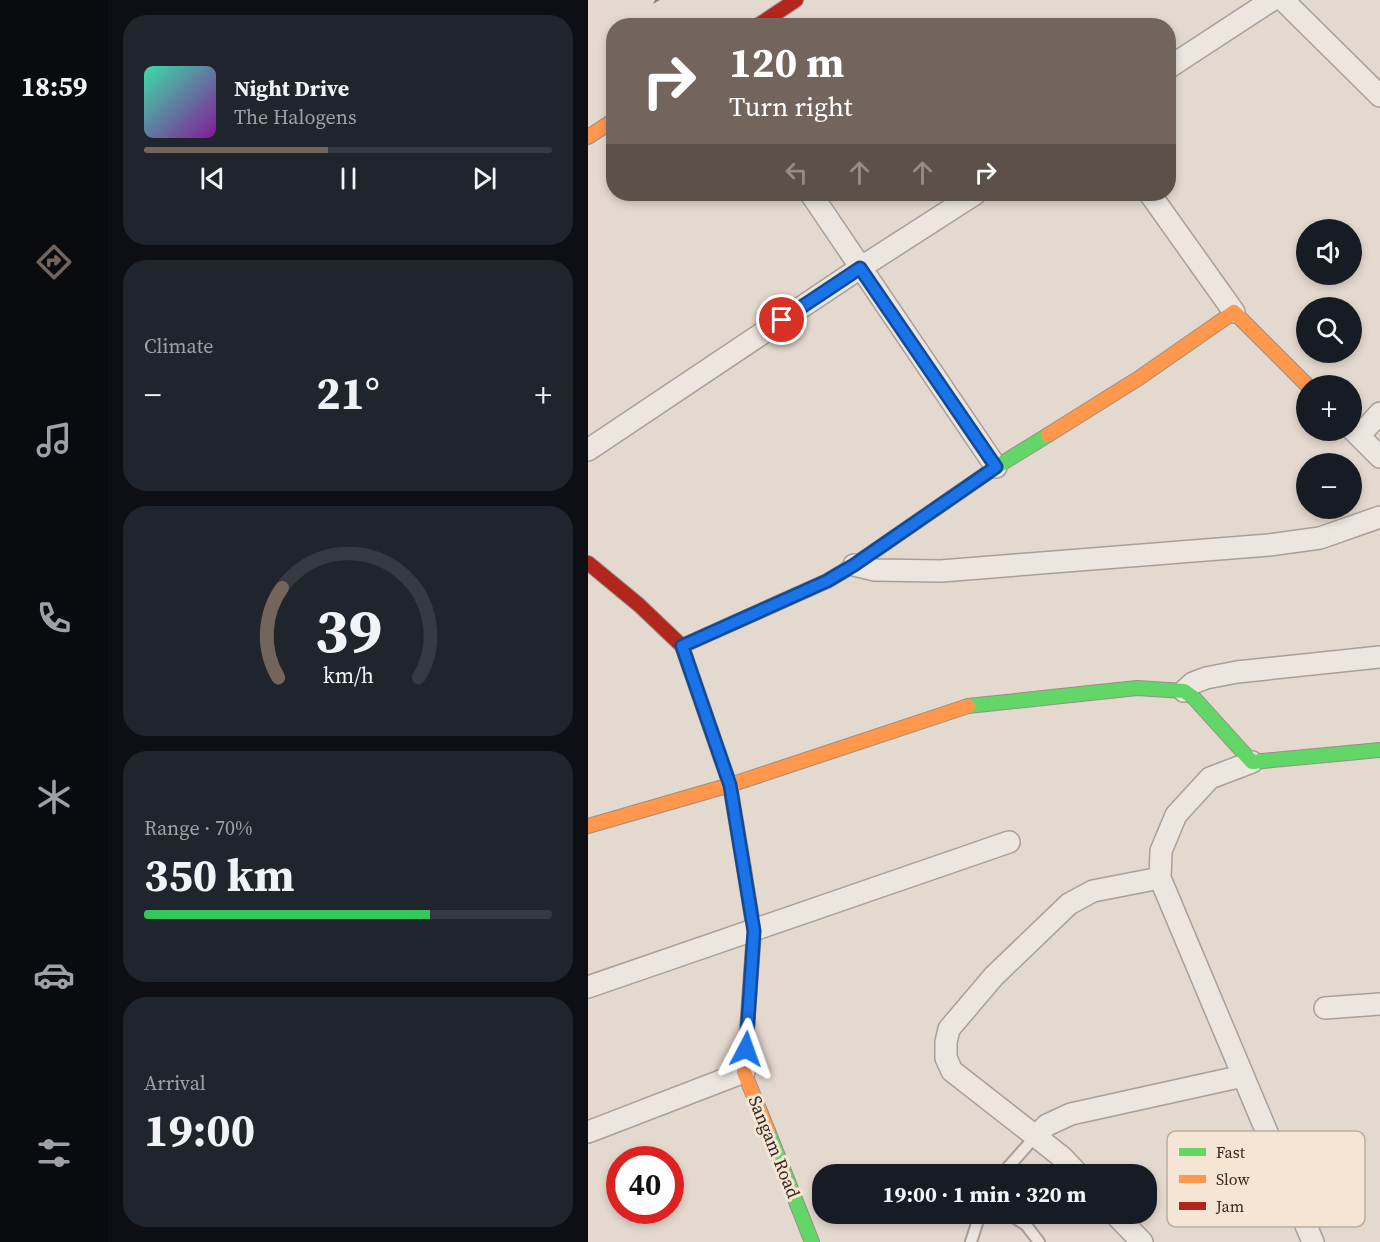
<!DOCTYPE html>
<meta charset="utf-8">
<style>
:root{--surface:#171b24;--page:#20242c;--text:#f1f3f6;--muted:#9ea1a6;--line:#363941;--accent:#74655c}
body{margin:0;font-family:"Source Serif 4",serif;background:var(--page);color:var(--text);height:100vh;display:flex;flex-direction:column;font-size:22px;white-space:nowrap}
*{box-sizing:border-box;margin:0}
p{font-size:20px;color:var(--muted)}
.icon{flex:none;width:33px;height:33px;fill:none;stroke:currentColor;stroke-width:2;stroke-linecap:round;stroke-linejoin:round}
.map{position:relative;flex:1;overflow:hidden}
.side{display:flex;flex-direction:column;gap:15px;padding:15px;background:#0d0f14;width:480px}
.side>*{flex:none}
.banner{position:absolute;left:18px;top:18px;width:570px;height:183px;border-radius:24px;box-shadow:0 3px 9px #0003;background:#74655c;color:#fff;overflow:hidden}
.controls{position:absolute;left:708px;top:219px;display:grid;gap:12px}
.controls a{display:grid;place-items:center;width:66px;height:66px;border-radius:50%;background:var(--surface);box-shadow:0 3px 9px #0003;font-size:30px}
.speed{position:absolute;left:18px;top:1146px;display:flex;gap:12px;font-size:30px;font-weight:700;text-align:center}
.speed>*{display:grid;place-content:center;width:78px;height:78px;border-radius:50%;background:var(--surface);box-shadow:0 3px 9px #0003;line-height:1}
.speed .limit{border:9px solid #d22;background:#fff;color:#111}
.pin{position:absolute;display:grid;place-items:center;width:51px;height:51px;color:#fff;margin:-26px;border:3px solid #fff;border-radius:50%;box-shadow:0 2px 6px #0007}
.me{position:absolute;width:66px;margin:-33px;rotate:4deg;stroke-linejoin:round;filter:drop-shadow(0 0 4px #0008)}
.turn{display:flex;align-items:center;gap:21px;height:126px;padding:0 24px;font-size:27px}
.turn .icon{width:78px;height:78px;stroke-width:2.5}
.turn b{display:block;font-size:42px;line-height:51px}
.lanes{display:flex;align-items:center;height:57px;padding:0 24px;background:#0003;justify-content:center;gap:30px;direction:ltr}
.lanes .off{opacity:.35}
.big{font-size:45px;font-weight:700;line-height:1.1}
.side .widget{flex:1;display:flex;flex-direction:column;justify-content:center;gap:9px;min-width:0;padding:0 21px;border-radius:24px;background:var(--page)}
.side .dial{align-items:center;gap:0}
.dial svg{height:156px;overflow:visible;fill:none;stroke:var(--line);stroke-width:7;stroke-linecap:round;text-anchor:middle}
.dial text{fill:var(--text);stroke:none}
.song{display:flex;align-items:center;gap:18px}
.cover{width:72px;height:72px;border-radius:9px;background:linear-gradient(135deg,hsl(160 70% 55%),hsl(290 70% 35%))}
.played{height:6px;border-radius:3px;background:linear-gradient(90deg,var(--accent) 45%,var(--line) 45%)}
.keys{display:flex;justify-content:space-around;direction:ltr}
.heat{display:flex;justify-content:space-between;align-items:center;font-size:33px;direction:ltr}
.charge{height:9px;border-radius:4px;background:linear-gradient(90deg,#34c759 70%,var(--line) 0)}
.trip{position:absolute;left:224px;top:1164px;width:345px;height:60px;border-radius:24px;background:var(--surface);box-shadow:0 3px 9px #0003;font-weight:700;line-height:60px;text-align:center}
main{display:flex;flex:1;min-height:0}
.dock{display:flex;flex-direction:column;width:108px;justify-content:space-around;align-items:center;background:#090b0e;color:var(--muted)}
.dock .icon{width:42px;height:42px}
.dock .on{color:var(--accent)}
.dock b{font-size:27px;color:var(--text)}
.map>svg:first-child{display:block}
.lines{fill:none;stroke-linecap:round;stroke-linejoin:round}
.lane-casing{stroke:#a99f97;stroke-width:14}
.street-casing{stroke:#a99f97;stroke-width:24}
.fast-casing{stroke:#998e86;stroke-width:16}
.slow-casing{stroke:#998e86;stroke-width:16}
.jam-casing{stroke:#998e86;stroke-width:16}
.lane{stroke:#ece6df;stroke-width:10}
.street{stroke:#ece6df;stroke-width:21}
.fast{stroke:#63d668;stroke-width:14}
.slow{stroke:#ff974d;stroke-width:14}
.jam{stroke:#b3261e;stroke-width:14}
.shaded-wall{fill:#8c807a}
.route-casing{stroke:#114b97;stroke-width:15}
.route{stroke:#1a73e8;stroke-width:10}
.labels{text-anchor:middle;stroke-width:6;stroke-linejoin:round;paint-order:stroke}
.street-label{font-size:18px;fill:#38261f;stroke:#f5e5d4}
.key{fill:#f5e5d4;stroke:#bcac9e;stroke-width:1.5}
.key-label{font-size:16px;fill:#38261f}
</style>
<main>
<nav class="dock">
<b>18:59</b>
<svg class="icon on" aria-label="directions" viewBox="0 0 24 24"><path d="M12 3l9 9-9 9-9-9zM9 14v-3h6M13 9l2 2-2 2"/></svg>
<svg class="icon" aria-label="music" viewBox="0 0 24 24"><path d="M9 18V5l10-2v13"/><circle cx="6" cy="18" r="3"/><circle cx="16" cy="16" r="3"/></svg>
<svg class="icon" aria-label="phone" viewBox="0 0 24 24"><path d="M5 4h4l2 5-3 2q2 4 5 5l2-3 5 2v4C11 20 4 13 5 4z"/></svg>
<svg class="icon" aria-label="climate" viewBox="0 0 24 24"><path d="M12 3v18M4 7l16 10M4 17L20 7"/></svg>
<svg class="icon" aria-label="car" viewBox="0 0 24 24"><path d="M5 17H2v-5l4-1 3-4h7l3 4 3 1v5h-3M9 17h6M6 11h13"/><circle cx="7" cy="17" r="2"/><circle cx="17" cy="17" r="2"/></svg>
<svg class="icon" aria-label="filters" viewBox="0 0 24 24"><path d="M4 7h16M4 17h16"/><circle cx="9" cy="7" r="2"/><circle cx="15" cy="17" r="2"/></svg>
</nav>
<section class="side">
<div class="widget">
<div class="song"><i class="cover"></i><div><b>Night Drive</b><p>The Halogens</p></div></div>
<div class="played"></div>
<div class="keys"><svg class="icon" aria-label="previous" viewBox="0 0 24 24"><path d="M18 5L8 12l10 7zM5 5v14"/></svg><svg class="icon" aria-label="pause" viewBox="0 0 24 24"><path d="M8 5v14M16 5v14"/></svg><svg class="icon" aria-label="next" viewBox="0 0 24 24"><path d="M6 5l10 7-10 7zM19 5v14"/></svg></div>
</div>
<div class="widget"><p>Climate</p>
<div class="heat"><a>−</a><b class="big">21°</b><a>+</a></div>
</div>
<div class="widget dial"><svg viewBox="0 0 100 80">
<path d="M14 69A42 42 0 1 1 86 69"/>
<path d="M14 69A42 42 0 0 1 16 23" stroke="#74655c"/>
<text x="50" y="56" font-size="32" font-weight="700">39</text>
<text x="50" y="72" font-size="11">km/h</text>
</svg></div>
<div class="widget"><p>Range · 70%</p><b class="big">350 km</b><div class="charge"></div></div>
<div class="widget"><p>Arrival</p><b class="big">19:00</b></div>
</section>
<div class="map">
<svg width="792" height="1242" viewBox="0 0 792 1242">
<rect width="100%" height="100%" fill="#e4d9ce"/>
<g class="lines">
<defs>
<path id="lane" d="M414 1174 447 1137
M421 1214 438 1225 451 1242
M383 1242 392 1214"/>
<path id="street" d="M695 0 792 96
M580 68 684 0
M223 194 408 467
M562 194 646 312
M764 429 792 457
M771 436 792 413
M0 450 272 268 387 194
M266 565 287 570 353 571 681 545 732 538 792 517
M596 691 605 683 618 678 649 672 792 657
M664 762 622 778 588 815 573 851 572 878 725 1242
M0 987 421 842
M737 1008 792 1004
M0 1132 156 1072
M447 1137 459 1125 483 1114 655 1076
M490 1174 474 1157 364 1071 358 1058V1042L361 1029 406 976 481 904 505 891 572 878
M527 1214 554 1242"/>
<path id="fast" d="M94 646 239 581 266 565 408 467 460 435
M380 706 549 688 596 691 606 698 664 762 792 750
M180 1131 224 1242"/>
<path id="slow" d="M0 137 26 120
M460 435 551 378 646 312 720 386
M0 826 142 785 380 706
M156 869 166 931 156 1072 180 1131"/>
<path id="jam" d="M169 26 208 0
M0 563 51 605 94 646 142 785 156 869"/>
</defs>
<!-- lane casing -->
<use href="#lane" class="lane-casing"/>
<!-- street casing -->
<use href="#street" class="street-casing"/>
<!-- fast casing -->
<use href="#fast" class="fast-casing"/>
<!-- slow casing -->
<use href="#slow" class="slow-casing"/>
<!-- jam casing -->
<use href="#jam" class="jam-casing"/>
<!-- lane -->
<use href="#lane" class="lane"/>
<!-- street -->
<use href="#street" class="street"/>
<!-- fast -->
<use href="#fast" class="fast"/>
<!-- slow -->
<use href="#slow" class="slow"/>
<!-- jam -->
<use href="#jam" class="jam"/>
</g>
<!-- shaded-wall -->
<path class="shaded-wall" d="M67 0H72L65 4Z"/>
<g class="lines">
<defs>
<path id="route" d="M158 1049 166 931 142 785 94 646 239 581 266 565 408 467 272 268 194 320"/>
</defs>
<!-- route casing -->
<use href="#route" class="route-casing"/>
<!-- route -->
<use href="#route" class="route"/>
</g>
<g class="labels">
<!-- street labels -->
<g class="street-label">
<text transform="translate(186 1147) rotate(68)" y="6">Sangam Road</text>
</g>
</g>
<!-- legend -->
<rect x="579" y="1131" width="198" height="96" rx="9" class="key"/>
<rect x="591" y="1148" width="27" height="8" fill="#63d668"/>
<rect x="591" y="1175" width="27" height="8" fill="#ff974d"/>
<rect x="591" y="1202" width="27" height="8" fill="#b3261e"/>
<g class="key-label">
<text x="628" y="1158">Fast</text>
<text x="628" y="1185">Slow</text>
<text x="628" y="1212">Jam</text>
</g>
</svg>
<div class="controls">
<a><svg class="icon" aria-label="sound" viewBox="0 0 24 24"><path d="M4 9h4l5-4v14l-5-4H4zM17 9q2 3 0 6"/></svg></a>
<a><svg class="icon" aria-label="search" viewBox="0 0 24 24"><circle cx="10" cy="10" r="6"/><path d="M15 15l6 6"/></svg></a>
<a>+</a>
<a>−</a>
</div>
<div class="speed"><div class="limit">40</div></div>
<div class="pin" style="left:194px;top:320px;background:#d93025"><svg class="icon" aria-label="arrive" viewBox="0 0 24 24"><path d="M6 21V4h12l-3 4 3 4H6"/></svg></div>
<svg class="me" style="left:158px;top:1049px" viewBox="-20 -20 40 40"><path d="M0-17L14 15 0 8-14 15z" fill="#1a73e8" stroke="#fff" stroke-width="4"/></svg>
<div class="trip">19:00 · 1 min · 320 m</div>
<div class="banner">
<div class="turn"><svg class="icon" aria-label="right" viewBox="0 0 24 24"><path d="M7 20v-9h11M14 6l5 5-5 5"/></svg><div><b>120 m</b>Turn right</div></div>
<div class="lanes"><svg class="icon off" aria-label="left" viewBox="0 0 24 24"><path d="M17 20v-9H6M10 6l-5 5 5 5"/></svg><svg class="icon off" aria-label="ahead" viewBox="0 0 24 24"><path d="M12 20V5M6 11l6-6 6 6"/></svg><svg class="icon off" aria-label="ahead" viewBox="0 0 24 24"><path d="M12 20V5M6 11l6-6 6 6"/></svg><svg class="icon" aria-label="right" viewBox="0 0 24 24"><path d="M7 20v-9h11M14 6l5 5-5 5"/></svg></div>
</div>
</div>
</main>
